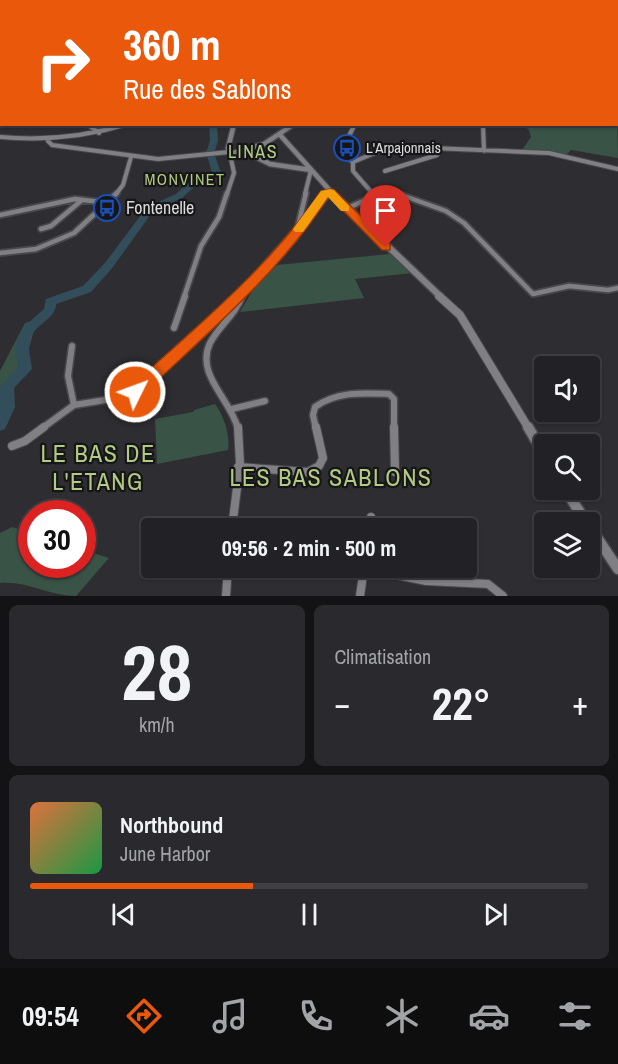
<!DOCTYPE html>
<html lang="fr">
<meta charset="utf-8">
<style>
:root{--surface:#222226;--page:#2a2a2e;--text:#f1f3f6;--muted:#a2a4a7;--line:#3f3f43;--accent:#ea580c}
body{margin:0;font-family:"Archivo Narrow",sans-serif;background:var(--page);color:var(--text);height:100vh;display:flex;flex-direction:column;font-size:22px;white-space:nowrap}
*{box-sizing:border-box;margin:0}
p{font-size:20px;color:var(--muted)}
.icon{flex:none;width:33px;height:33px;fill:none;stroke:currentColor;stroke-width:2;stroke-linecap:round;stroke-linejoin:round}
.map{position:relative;height:596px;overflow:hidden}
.details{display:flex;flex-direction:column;gap:9px;padding:9px;background:#131315;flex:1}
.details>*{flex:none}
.guide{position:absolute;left:0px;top:0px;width:618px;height:126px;box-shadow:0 2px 4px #0004,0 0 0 2px var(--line);background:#ea580c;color:#fff;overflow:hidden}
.buttons{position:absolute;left:534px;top:356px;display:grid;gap:12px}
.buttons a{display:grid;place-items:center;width:66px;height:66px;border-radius:6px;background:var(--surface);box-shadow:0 2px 4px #0004,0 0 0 2px var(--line);font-size:30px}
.speed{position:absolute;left:18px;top:500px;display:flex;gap:12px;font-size:30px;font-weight:700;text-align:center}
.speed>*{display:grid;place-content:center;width:78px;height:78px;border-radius:50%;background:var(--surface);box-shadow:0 2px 4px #0004,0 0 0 2px var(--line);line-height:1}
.speed .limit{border:9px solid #d22;background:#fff;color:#111}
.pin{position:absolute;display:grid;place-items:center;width:51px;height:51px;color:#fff;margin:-62px -26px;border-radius:50% 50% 50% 0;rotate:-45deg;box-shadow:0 0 6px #0007}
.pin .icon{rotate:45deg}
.me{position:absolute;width:66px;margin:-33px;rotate:48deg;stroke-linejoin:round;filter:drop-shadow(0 0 4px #0008)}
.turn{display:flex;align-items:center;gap:21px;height:126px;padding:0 24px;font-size:27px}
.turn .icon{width:78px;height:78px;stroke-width:2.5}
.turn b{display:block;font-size:42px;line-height:51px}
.big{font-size:45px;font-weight:800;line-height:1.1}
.details .widget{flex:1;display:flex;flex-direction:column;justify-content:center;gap:9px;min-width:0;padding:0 21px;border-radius:9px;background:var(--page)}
.details .dial{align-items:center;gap:0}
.dial b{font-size:78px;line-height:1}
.song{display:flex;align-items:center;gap:18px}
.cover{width:72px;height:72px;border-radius:9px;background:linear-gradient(135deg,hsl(20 70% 55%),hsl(140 70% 35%))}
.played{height:6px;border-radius:3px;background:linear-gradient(90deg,var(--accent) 40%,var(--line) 40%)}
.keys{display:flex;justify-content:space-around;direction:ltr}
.heat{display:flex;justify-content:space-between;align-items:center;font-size:33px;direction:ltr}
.details .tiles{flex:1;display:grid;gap:9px;grid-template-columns:1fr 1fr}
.widget:last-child{grid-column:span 2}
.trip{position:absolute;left:141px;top:518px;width:336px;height:60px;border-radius:6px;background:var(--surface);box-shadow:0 2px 4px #0004,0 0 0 2px var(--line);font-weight:800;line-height:60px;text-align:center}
.tab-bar{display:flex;height:96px;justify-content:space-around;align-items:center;background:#0e0e0f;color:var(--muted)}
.tab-bar .icon{width:42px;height:42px}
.tab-bar .active{color:var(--accent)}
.tab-bar b{font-size:27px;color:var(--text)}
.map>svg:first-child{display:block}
.green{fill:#395346}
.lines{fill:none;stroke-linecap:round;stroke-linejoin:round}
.river{fill:#324e5b;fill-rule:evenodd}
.minor-far5-casing{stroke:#49494d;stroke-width:4}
.minor-far4-casing{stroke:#49494d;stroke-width:4.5}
.minor-far3-casing{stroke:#49494d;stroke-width:6}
.minor-far2-casing{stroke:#49494d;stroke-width:8}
.minor-far1-casing{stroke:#49494d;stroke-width:9}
.minor-casing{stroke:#49494d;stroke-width:10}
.tertiary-far3-casing{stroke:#49494d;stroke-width:7}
.tertiary-far2-casing{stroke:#49494d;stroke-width:9}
.tertiary-far1-casing{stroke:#49494d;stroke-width:10}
.tertiary-casing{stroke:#49494d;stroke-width:13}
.secondary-casing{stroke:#49494d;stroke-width:2}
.primary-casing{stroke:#49494d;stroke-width:3}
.trunk-casing{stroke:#49494d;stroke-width:3}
.minor-far5{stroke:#7f7f84;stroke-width:2}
.minor-far4{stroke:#7f7f84;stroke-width:3}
.minor-far3{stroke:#7f7f84;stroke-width:4}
.minor-far2{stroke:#7f7f84;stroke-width:4.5}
.minor-far1{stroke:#7f7f84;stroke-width:6}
.minor{stroke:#7f7f84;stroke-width:8}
.tertiary-far3{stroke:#7f7f84;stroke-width:4.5}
.tertiary-far2{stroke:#7f7f84;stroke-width:6}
.tertiary-far1{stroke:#7f7f84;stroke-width:8}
.tertiary{stroke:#7f7f84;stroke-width:10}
.secondary{fill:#7f7f84;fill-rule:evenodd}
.primary{fill:#8b7bb3;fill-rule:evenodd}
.trunk{fill:#8f7ac2;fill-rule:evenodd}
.route{fill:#ea580c;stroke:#983908;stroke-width:1.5}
.slow{fill:#f59e0b}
.labels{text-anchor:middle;stroke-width:4.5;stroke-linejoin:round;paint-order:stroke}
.far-poi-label{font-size:15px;fill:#dbdadd;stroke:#161618;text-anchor:start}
.far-neighbourhood-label{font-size:16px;letter-spacing:1.5px;fill:#b2ca81;stroke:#161618}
.far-quarter-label{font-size:18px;letter-spacing:1.5px;fill:#b2ca81;stroke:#161618}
.poi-label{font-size:18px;fill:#dbdadd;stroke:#161618;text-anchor:start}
.near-neighbourhood-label{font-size:24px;letter-spacing:1.5px;fill:#b2ca81;stroke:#161618}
</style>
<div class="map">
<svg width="618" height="596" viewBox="0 0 618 596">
<rect width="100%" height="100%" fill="#2e2e32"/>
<!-- green -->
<path class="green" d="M617 108 618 158 571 150 566 155 522 150 531 137 529 130 522 125 616 124Z
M390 254 413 273 355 279 364 298 240 312 254 288 277 265Z
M34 320 36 323 26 359 28 369 8 390 15 406 13 411 0 424V371L25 323Z
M215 404C224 416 230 434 228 450L157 464 155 419 193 412 194 410Z
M12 527 31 533 32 564H82L83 550 109 558 76 596C51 596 25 580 0 583V533Z"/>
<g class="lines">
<!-- river -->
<path class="river" d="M348 0H353L354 2H349Z
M209 124H217L218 141 214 153 221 173 194 187 182 198 153 211 113 267 91 292 56 304C56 319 35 324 30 339 27 349 31 359 32 369L14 388 15 407 5 429 0 431V387L18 367 15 349 18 336 27 324 44 309 46 299 83 286 105 263 147 207 176 194 188 183 212 172 206 153 210 141Z"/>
<defs>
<path id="minor-far5" d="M494 0 496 2
M591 0 597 2
M24 2 26 0
M79 2 83 0"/>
<path id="minor-far4" d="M1 74V78"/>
<path id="minor-far3" d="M87 124 99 133
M137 124 169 125
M483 124 484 151
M0 137C45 141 85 137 128 124
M48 141 52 145 158 159 229 152
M353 162 382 150 407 147 549 153 618 169
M353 162 345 156V144L355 124
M353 162V171L373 194
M385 171 437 155 438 149
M116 194 123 185 131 157
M227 194 234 173 230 154
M305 194 311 170
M327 194 330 192
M382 194 394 192 400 194"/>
<path id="minor-far2" d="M371 193 374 196
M396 193 446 211 464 223 533 294 569 286 608 290 618 288
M346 209 374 196 390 193
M0 215 75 199 109 203
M41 229 51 226 82 200
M297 230 306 193
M0 253 36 249 74 233 117 193
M184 297 201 246 219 217 227 193
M237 297 329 193
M242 297 244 291"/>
<path id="minor-far1" d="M174 328 185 296
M74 405 124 397 136 391 239 296
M232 409 265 401
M41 429 74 405 68 376 72 346
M238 429C231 399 195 375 210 343 219 326 236 314 242 296
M316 429 313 415 315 407C337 391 363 393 389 394L394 399V429"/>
<path id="minor" d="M394 427 395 472
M12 446 25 441 44 427
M238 467 308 472 319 466 323 458 316 427
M232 528 240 464 238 427
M369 528 371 517
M358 567 426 581 488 584 503 596
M226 596 228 567
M360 596 364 568"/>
<path id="tertiary-far3" d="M234 124 228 148 230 154 264 144 294 124
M281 136 333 194
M244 151 270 164 311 170"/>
<path id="tertiary-far2" d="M332 193 441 297"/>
<path id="tertiary-far1" d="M439 296 460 315 529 429"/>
<path id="tertiary" d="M528 427 544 454
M565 489 586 522
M590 527 618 569"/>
<path id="secondary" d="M616 13H618V15H616Z
M616 19H618V21H616Z"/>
<path id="primary" d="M616 27H618V29H616Z
M0 58H2V60H0Z
M0 66H2V68H0Z"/>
<path id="trunk" d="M6 0H10L4 2Z
M16 0H20L14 2Z
M0 7H2V9H0Z"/>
</defs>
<!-- minor-far5 casing -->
<use href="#minor-far5" class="minor-far5-casing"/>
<!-- minor-far4 casing -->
<use href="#minor-far4" class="minor-far4-casing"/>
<!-- minor-far3 casing -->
<use href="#minor-far3" class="minor-far3-casing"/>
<!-- minor-far2 casing -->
<use href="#minor-far2" class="minor-far2-casing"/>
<!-- minor-far1 casing -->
<use href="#minor-far1" class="minor-far1-casing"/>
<!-- minor casing -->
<use href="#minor" class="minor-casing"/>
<!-- tertiary-far3 casing -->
<use href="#tertiary-far3" class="tertiary-far3-casing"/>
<!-- tertiary-far2 casing -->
<use href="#tertiary-far2" class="tertiary-far2-casing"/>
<!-- tertiary-far1 casing -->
<use href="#tertiary-far1" class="tertiary-far1-casing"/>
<!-- tertiary casing -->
<use href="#tertiary" class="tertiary-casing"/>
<!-- secondary casing -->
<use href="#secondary" class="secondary-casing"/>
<!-- primary casing -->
<use href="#primary" class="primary-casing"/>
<!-- trunk casing -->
<use href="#trunk" class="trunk-casing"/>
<!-- minor-far5 -->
<use href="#minor-far5" class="minor-far5"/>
<!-- minor-far4 -->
<use href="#minor-far4" class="minor-far4"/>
<!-- minor-far3 -->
<use href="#minor-far3" class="minor-far3"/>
<!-- minor-far2 -->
<use href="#minor-far2" class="minor-far2"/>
<!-- minor-far1 -->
<use href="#minor-far1" class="minor-far1"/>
<!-- minor -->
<use href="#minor" class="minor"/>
<!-- tertiary-far3 -->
<use href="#tertiary-far3" class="tertiary-far3"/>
<!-- tertiary-far2 -->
<use href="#tertiary-far2" class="tertiary-far2"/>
<!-- tertiary-far1 -->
<use href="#tertiary-far1" class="tertiary-far1"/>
<!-- tertiary -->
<use href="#tertiary" class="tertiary"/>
<!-- secondary -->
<use href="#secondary" class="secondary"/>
<!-- primary -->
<use href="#primary" class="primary"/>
<!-- trunk -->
<use href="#trunk" class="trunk"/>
</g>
<!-- route -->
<path class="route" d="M330 189 334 190 390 244V250H382L329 196C280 273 206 334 141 396L135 398 130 396 127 392 130 387C197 326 270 267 321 191Z"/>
<!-- slow -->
<path class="slow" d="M330 189 334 190 349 206V211H341L328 197 303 232H295L293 229 321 191Z"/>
<!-- icons -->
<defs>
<symbol id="bus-ring" viewBox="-11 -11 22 22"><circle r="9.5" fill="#161618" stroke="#1a4fb4" stroke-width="1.5"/><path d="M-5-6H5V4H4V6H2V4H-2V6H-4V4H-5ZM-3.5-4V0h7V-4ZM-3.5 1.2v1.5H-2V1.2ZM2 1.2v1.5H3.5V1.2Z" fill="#1a4fb4"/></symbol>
</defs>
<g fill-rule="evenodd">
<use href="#bus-ring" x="332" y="133" width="30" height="30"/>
<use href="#bus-ring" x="92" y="193" width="30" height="30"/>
</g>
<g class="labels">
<!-- far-poi labels -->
<g class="far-poi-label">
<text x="366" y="153">L'Arpajonnais</text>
</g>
<!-- far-neighbourhood labels -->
<g class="far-neighbourhood-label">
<text x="185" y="185">MONVINET</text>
</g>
<!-- far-quarter labels -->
<g class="far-quarter-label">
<text x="253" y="158">LINAS</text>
</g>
<!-- poi labels -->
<g class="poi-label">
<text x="126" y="214">Fontenelle</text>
</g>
<!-- near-neighbourhood labels -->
<g class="near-neighbourhood-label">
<text x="98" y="462">LE BAS DE<tspan x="98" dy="28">L'ETANG</tspan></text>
<text x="331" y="486">LES BAS SABLONS</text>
</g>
</g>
</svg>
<div class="buttons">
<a><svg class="icon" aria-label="sound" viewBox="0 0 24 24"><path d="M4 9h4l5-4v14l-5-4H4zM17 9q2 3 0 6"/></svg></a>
<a><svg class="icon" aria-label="search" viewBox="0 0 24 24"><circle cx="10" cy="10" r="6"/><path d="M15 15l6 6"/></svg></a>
<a><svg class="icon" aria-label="layers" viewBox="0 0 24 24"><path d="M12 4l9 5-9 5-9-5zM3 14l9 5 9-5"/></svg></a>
</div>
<div class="speed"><div class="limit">30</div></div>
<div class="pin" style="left:386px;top:247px;background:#d93025"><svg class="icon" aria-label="arrive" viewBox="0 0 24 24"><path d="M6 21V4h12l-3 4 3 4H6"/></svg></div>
<svg class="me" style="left:135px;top:392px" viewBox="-20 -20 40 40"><circle r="17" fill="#ea580c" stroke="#fff" stroke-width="3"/><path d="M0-11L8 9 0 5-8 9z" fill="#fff"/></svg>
<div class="trip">09:56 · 2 min · 500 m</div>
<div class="guide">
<div class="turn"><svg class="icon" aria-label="right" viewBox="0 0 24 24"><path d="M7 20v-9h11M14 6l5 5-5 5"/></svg><div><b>360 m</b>Rue des Sablons</div></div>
</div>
</div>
<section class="details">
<div class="tiles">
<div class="widget dial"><b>28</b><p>km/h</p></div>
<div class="widget"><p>Climatisation</p>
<div class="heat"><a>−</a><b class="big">22°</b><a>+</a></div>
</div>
<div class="widget">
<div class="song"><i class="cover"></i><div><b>Northbound</b><p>June Harbor</p></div></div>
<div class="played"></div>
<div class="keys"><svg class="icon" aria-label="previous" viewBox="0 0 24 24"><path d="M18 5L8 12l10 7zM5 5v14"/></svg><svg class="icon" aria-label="pause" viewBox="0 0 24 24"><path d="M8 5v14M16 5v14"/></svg><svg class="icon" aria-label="next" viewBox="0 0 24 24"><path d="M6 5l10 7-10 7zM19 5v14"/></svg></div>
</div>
</div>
</section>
<nav class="tab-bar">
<b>09:54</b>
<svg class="icon active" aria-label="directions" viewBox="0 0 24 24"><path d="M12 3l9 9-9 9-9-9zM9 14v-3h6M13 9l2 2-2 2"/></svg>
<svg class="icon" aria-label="music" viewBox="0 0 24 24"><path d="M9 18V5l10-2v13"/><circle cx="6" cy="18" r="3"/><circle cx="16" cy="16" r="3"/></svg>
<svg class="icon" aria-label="phone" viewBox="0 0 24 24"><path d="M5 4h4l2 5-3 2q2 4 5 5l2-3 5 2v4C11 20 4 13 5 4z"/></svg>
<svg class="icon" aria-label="climate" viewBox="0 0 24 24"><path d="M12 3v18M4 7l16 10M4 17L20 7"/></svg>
<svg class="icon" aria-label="car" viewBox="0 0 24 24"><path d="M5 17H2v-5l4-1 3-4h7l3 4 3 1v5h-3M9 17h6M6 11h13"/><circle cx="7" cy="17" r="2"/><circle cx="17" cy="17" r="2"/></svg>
<svg class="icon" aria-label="filters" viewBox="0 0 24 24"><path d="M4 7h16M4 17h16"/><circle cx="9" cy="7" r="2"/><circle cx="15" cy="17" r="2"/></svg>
</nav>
